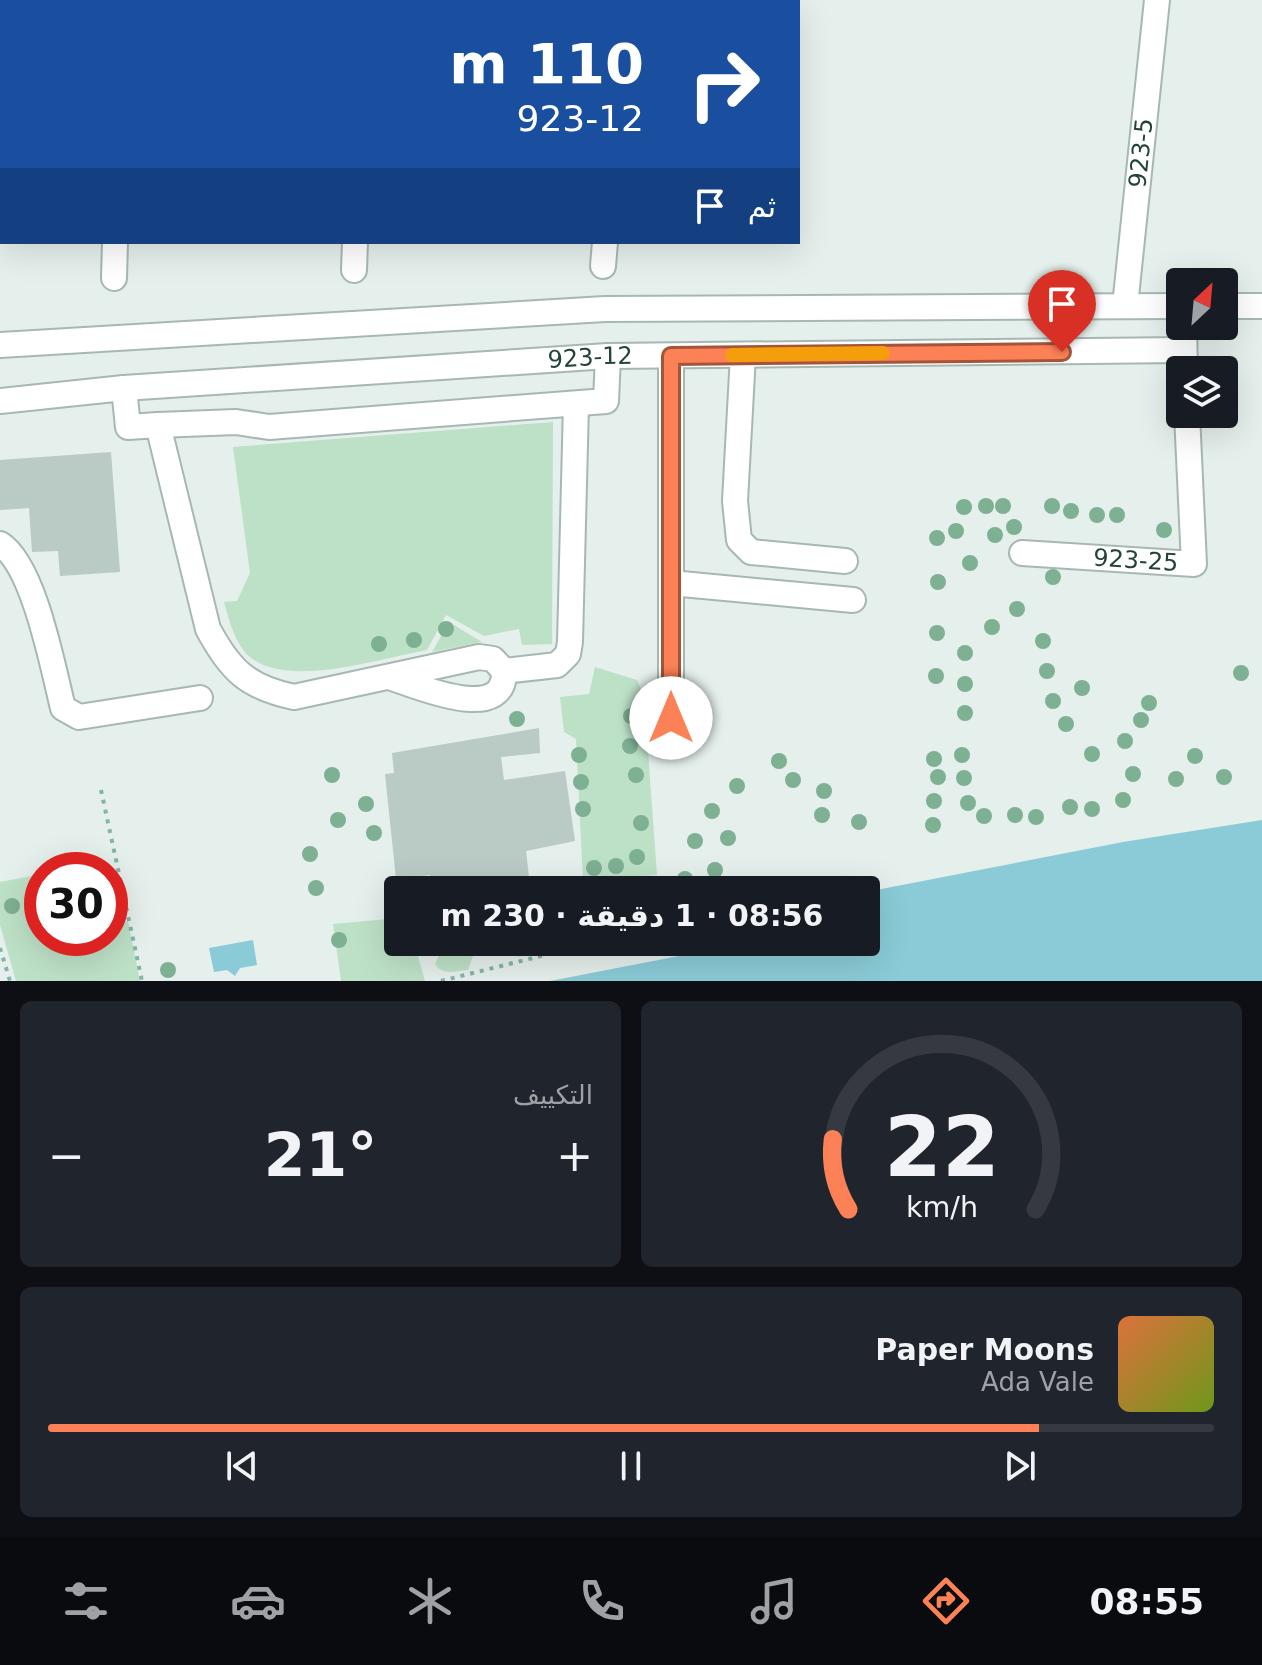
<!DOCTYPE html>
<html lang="ar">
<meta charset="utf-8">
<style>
:root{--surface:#171b24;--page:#20242c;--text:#f1f3f6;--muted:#9ea1a6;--line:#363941;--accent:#fc8157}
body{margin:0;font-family:"DejaVu Sans","Noto Naskh Arabic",sans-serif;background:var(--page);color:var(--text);direction:rtl;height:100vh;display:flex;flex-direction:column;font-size:30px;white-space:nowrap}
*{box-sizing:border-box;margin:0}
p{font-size:26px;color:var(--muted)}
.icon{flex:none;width:44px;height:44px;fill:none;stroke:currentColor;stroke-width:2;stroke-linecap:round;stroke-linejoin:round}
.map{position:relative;height:981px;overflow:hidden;direction:ltr}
.sheet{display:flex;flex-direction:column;gap:20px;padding:20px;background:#0d0f14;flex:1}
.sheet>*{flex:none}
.guide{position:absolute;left:0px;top:0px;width:800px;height:244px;box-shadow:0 8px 32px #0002;direction:rtl;background:#1a4fa0;color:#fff;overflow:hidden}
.needle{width:52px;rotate:26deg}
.fabs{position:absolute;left:1166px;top:268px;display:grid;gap:16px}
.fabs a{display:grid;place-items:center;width:72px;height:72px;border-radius:8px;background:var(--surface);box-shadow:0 8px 32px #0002;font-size:40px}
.speed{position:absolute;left:24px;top:852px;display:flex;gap:16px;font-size:40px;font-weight:700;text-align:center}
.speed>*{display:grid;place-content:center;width:104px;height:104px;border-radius:50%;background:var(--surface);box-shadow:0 8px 32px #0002;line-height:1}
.speed .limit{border:12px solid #d22;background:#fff;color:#111}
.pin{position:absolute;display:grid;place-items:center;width:68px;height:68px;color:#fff;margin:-82px -34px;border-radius:50% 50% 50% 0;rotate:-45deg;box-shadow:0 0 8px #0007}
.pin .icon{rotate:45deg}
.me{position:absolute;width:88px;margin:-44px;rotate:0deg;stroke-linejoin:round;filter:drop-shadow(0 0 6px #0008)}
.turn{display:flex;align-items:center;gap:28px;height:168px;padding:0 24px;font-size:36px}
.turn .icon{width:104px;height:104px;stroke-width:2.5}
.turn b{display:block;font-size:56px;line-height:68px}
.then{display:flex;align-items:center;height:76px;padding:0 24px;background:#0003;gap:16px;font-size:30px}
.big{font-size:60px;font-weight:700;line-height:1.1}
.sheet .widget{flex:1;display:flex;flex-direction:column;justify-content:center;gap:12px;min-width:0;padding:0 28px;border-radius:12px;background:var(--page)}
.sheet .dial{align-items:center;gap:0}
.dial svg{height:208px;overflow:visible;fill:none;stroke:var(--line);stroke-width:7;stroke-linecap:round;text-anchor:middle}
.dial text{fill:var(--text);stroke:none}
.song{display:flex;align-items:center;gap:24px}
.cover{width:96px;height:96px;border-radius:12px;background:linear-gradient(135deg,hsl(20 70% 55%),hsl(80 70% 35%))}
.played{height:8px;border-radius:4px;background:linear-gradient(90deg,var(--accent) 85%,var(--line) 85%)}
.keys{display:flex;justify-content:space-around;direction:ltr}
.heat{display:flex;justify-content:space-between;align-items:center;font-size:44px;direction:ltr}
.sheet .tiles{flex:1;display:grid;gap:20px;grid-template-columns:1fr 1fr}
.widget:last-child{grid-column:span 2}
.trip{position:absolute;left:384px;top:876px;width:496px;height:80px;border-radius:8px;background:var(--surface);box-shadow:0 8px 32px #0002;font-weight:700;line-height:80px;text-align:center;direction:rtl}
.tabs{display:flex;height:128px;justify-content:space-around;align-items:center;background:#090b0e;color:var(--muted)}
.tabs .icon{width:56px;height:56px}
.tabs .active{color:var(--accent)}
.tabs b{font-size:36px;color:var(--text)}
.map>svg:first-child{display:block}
.green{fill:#bde1c7}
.water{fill:#8acbd7}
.building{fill:#bacac4}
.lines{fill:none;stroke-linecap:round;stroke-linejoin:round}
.minor-casing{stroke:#a7b8b3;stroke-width:28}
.path{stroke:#83b5a6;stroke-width:4;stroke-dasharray:4 6;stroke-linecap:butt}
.minor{stroke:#fff;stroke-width:24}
.tree{fill:#7eb093}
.route-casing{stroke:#a45439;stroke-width:20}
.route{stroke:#fc8157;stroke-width:14}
.slow{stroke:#f59e0b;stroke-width:14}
.labels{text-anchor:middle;stroke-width:7;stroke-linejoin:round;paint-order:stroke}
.street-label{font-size:24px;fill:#22433b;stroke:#f6fbf9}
</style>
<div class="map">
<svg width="1262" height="981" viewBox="0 0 1262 981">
<rect width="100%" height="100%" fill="#e5efeb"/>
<!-- green -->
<path class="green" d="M553 422 552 644 522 645 519 629 484 636 446 615 427 650C383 658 287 689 250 657 235 644 229 620 224 602L237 601 250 573 233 447Z
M449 622 482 642 432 652Z
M595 667 637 680 644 695 657 875 583 881 576 739 564 732 560 697 589 694Z
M42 874V938H110V924L128 921 140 981H16L0 925V882Z
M398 918V942H414L425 981H341L333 924Z
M523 942H567L555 949 518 957 512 950Z
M467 948 473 956 468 970C455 971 442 976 435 964L441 951Z"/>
<!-- water -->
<path class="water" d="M1262 820V981H550L715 949 716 942H866V892L1123 842Z
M253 940 257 965 240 968 235 976 227 970 214 972 209 948Z"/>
<!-- building -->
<path class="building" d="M111 452 120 572 60 576 58 551 32 552 29 508 0 510V460Z
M539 728 540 753 501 757 504 780 565 771 575 841 526 851 529 877 440 890H432L430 875 396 879 385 774 394 773 392 753Z"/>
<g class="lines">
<defs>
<g id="minor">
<path d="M116 2V0"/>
<path d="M367 2V0"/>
<path d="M623 2V0"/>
<path d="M603 266 605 242"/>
<path d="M354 270 355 242"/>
<path d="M114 278 115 242"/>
<path id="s1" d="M1125 306 1157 0"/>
<path d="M1224 306H1262"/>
<path d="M1184 326 1185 370"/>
<path d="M0 345 605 309 1180 306"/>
<path d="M743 355 735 501 739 540 751 552 845 561"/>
<path d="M671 356V718"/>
<path d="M124 388 128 427 158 425 208 629C230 670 247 687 294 697L479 657 493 659 504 671 557 665 568 654 570 642 576 404"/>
<path id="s2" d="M0 401 124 388 608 356 1184 350"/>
<path d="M158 425 236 422 269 427 606 401 608 356"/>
<path d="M0 544C34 565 53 668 63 708L79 717 200 698"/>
<path id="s3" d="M1022 553 1194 564 1187 414"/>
<path d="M671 583 853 600"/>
<path d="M392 678C417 686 506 725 504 671"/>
</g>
</defs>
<!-- minor casing -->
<use href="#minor" class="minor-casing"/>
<!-- path -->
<path class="path" d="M101 790 142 981
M558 890 648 879 649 890
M0 948 10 981
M441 981 597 942"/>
<!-- minor -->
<use href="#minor" class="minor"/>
</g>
<!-- trees -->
<g class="tree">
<circle cx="986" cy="506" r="8"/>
<circle cx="1003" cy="506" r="8"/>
<circle cx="1052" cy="506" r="8"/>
<circle cx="964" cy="507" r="8"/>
<circle cx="1071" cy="511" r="8"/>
<circle cx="1097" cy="515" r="8"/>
<circle cx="1117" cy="515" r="8"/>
<circle cx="1014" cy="527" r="8"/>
<circle cx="1164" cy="530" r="8"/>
<circle cx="956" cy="531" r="8"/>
<circle cx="995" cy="535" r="8"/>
<circle cx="937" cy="538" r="8"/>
<circle cx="970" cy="563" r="8"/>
<circle cx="1053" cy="577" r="8"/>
<circle cx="938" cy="582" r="8"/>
<circle cx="1017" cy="609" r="8"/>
<circle cx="992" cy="627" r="8"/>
<circle cx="446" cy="629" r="8"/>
<circle cx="937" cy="633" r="8"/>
<circle cx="414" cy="640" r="8"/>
<circle cx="1043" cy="641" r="8"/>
<circle cx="379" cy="644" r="8"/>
<circle cx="965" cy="653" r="8"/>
<circle cx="1047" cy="671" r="8"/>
<circle cx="1241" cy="673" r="8"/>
<circle cx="936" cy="676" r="8"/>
<circle cx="965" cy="684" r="8"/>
<circle cx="1082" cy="688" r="8"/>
<circle cx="1053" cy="701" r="8"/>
<circle cx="1149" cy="703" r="8"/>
<circle cx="965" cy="713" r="8"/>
<circle cx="631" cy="716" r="8"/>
<circle cx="517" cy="719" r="8"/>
<circle cx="1141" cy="720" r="8"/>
<circle cx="1066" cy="724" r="8"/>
<circle cx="1125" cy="741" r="8"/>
<circle cx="630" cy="746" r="8"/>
<circle cx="1092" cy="754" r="8"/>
<circle cx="579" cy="755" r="8"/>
<circle cx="962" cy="755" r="8"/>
<circle cx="1195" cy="756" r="8"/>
<circle cx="934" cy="759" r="8"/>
<circle cx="779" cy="761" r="8"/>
<circle cx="1133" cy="774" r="8"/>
<circle cx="332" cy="775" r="8"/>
<circle cx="636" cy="775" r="8"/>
<circle cx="938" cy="777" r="8"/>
<circle cx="1224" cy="777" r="8"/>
<circle cx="964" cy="778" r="8"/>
<circle cx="1176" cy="779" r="8"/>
<circle cx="793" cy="780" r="8"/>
<circle cx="581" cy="782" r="8"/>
<circle cx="737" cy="786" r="8"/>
<circle cx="824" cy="791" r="8"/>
<circle cx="1123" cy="800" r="8"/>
<circle cx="934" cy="801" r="8"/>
<circle cx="968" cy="803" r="8"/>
<circle cx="366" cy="804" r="8"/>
<circle cx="1070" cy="807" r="8"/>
<circle cx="583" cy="809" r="8"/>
<circle cx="1092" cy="809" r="8"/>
<circle cx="712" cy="811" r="8"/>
<circle cx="822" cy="815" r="8"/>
<circle cx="1015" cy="815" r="8"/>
<circle cx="984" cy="816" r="8"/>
<circle cx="1036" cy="817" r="8"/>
<circle cx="338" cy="820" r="8"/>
<circle cx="859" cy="822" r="8"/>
<circle cx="641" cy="823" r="8"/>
<circle cx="933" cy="825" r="8"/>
<circle cx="374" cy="833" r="8"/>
<circle cx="728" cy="838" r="8"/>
<circle cx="695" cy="841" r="8"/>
<circle cx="310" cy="854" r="8"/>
<circle cx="637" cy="857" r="8"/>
<circle cx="616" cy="866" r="8"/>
<circle cx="594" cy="868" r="8"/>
<circle cx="715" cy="870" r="8"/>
<circle cx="685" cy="879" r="8"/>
<circle cx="316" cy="888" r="8"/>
<circle cx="12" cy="906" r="8"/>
<circle cx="339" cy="940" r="8"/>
<circle cx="168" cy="970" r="8"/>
</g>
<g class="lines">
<defs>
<path id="route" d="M671 718V356L1062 352"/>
</defs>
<!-- route casing -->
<use href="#route" class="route-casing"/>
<!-- route -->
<use href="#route" class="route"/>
<!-- slow -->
<path class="slow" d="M732 355 883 353"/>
</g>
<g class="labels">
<!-- street labels -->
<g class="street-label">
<text dy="8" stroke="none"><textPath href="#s1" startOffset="154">923-5</textPath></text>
<text dy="8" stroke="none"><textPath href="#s2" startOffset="592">923-12</textPath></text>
<text dy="8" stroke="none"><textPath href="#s3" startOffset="114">923-25</textPath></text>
</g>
</g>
</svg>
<div class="fabs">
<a><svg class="needle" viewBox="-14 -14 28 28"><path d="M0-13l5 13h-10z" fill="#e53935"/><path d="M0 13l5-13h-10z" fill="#9ea1a6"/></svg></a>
<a><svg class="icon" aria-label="layers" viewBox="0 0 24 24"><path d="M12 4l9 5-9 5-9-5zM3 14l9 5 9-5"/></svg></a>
</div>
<div class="speed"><div class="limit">30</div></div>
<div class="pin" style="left:1062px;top:352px;background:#d93025"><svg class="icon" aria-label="arrive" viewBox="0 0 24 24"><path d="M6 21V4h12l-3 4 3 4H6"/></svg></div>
<svg class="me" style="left:671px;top:718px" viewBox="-20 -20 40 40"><circle r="19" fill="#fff"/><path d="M0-13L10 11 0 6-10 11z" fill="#fc8157"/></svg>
<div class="trip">08:56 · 1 دقيقة · 230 m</div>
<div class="guide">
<div class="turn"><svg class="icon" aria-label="right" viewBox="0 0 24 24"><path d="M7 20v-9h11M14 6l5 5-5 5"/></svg><div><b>110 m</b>923-12</div></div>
<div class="then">ثم<svg class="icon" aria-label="arrive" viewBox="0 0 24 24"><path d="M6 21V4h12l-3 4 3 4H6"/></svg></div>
</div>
</div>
<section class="sheet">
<div class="tiles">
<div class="widget dial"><svg viewBox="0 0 100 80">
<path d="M14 69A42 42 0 1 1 86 69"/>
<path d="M14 69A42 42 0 0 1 8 42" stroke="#fc8157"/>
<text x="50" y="56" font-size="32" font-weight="700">22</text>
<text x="50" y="72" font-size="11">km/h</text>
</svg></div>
<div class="widget"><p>التكييف</p>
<div class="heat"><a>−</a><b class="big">21°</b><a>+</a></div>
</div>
<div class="widget">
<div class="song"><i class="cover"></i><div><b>Paper Moons</b><p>Ada Vale</p></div></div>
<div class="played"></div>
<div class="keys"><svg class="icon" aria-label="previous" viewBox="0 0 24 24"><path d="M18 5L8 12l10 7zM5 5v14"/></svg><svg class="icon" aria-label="pause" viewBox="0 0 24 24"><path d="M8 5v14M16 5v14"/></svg><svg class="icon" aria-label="next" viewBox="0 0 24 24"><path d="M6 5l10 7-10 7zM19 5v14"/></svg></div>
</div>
</div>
</section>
<nav class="tabs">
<b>08:55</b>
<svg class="icon active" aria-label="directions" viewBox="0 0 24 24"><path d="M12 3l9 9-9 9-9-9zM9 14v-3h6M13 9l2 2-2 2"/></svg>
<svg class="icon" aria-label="music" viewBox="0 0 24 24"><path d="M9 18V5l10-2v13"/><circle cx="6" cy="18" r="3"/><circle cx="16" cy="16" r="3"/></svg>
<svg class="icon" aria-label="phone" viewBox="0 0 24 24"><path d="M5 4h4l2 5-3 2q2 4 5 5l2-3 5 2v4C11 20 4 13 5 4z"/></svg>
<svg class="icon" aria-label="climate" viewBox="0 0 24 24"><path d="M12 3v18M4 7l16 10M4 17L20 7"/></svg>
<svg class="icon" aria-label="car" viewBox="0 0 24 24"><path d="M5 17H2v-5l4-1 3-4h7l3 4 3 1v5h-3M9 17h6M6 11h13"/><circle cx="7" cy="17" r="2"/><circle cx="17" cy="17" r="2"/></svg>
<svg class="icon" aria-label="filters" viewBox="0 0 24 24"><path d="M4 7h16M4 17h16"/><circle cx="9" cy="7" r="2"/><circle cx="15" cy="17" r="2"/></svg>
</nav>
